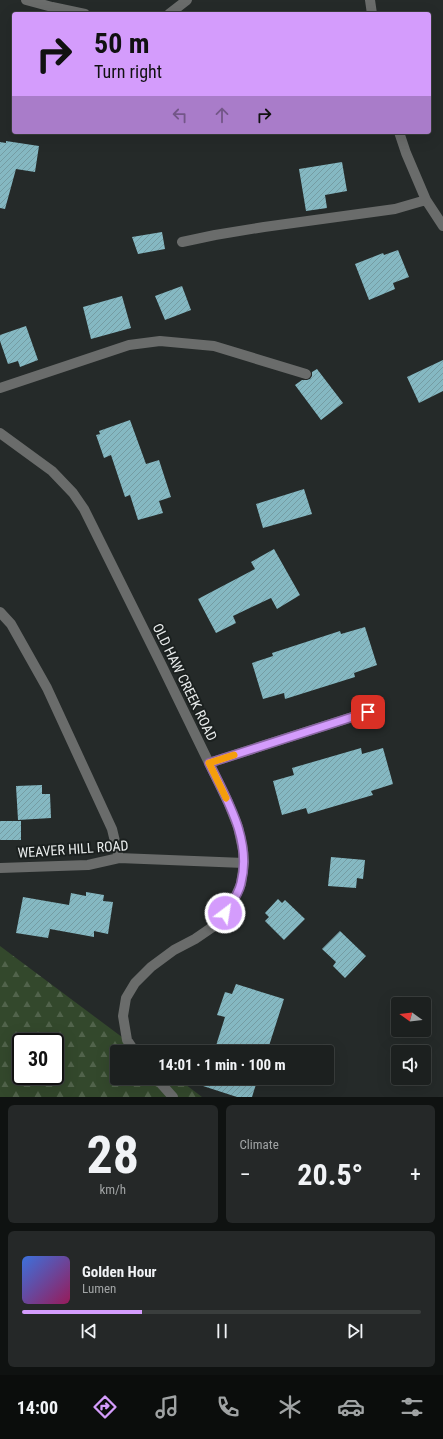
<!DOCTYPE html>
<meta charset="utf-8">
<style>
:root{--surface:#1c201f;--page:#252828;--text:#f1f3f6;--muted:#a0a3a4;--line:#3a3e3d;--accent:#d49cfc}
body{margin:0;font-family:"Roboto Condensed",sans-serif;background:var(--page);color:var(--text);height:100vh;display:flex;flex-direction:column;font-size:15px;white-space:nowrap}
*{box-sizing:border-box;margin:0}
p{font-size:13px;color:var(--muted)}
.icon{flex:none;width:22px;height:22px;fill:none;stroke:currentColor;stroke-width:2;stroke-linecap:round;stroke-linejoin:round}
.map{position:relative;height:1097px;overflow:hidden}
.panel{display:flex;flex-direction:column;gap:8px;padding:8px;background:#0f1211;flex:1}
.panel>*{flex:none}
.guide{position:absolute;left:12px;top:12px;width:419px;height:122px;border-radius:4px;box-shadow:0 4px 16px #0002,0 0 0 1px var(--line);background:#d49cfc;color:#111;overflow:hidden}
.needle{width:26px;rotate:285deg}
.fabs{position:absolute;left:391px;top:997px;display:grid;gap:8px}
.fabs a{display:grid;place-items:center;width:40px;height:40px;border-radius:4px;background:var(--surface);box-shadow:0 4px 16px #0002,0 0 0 1px var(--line);font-size:20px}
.speed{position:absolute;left:12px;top:1033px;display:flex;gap:8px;font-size:20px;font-weight:700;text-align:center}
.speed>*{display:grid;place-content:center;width:52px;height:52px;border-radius:50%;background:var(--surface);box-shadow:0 4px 16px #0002,0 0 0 1px var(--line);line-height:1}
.speed .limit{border:2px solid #111;border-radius:6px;background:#fff;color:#111}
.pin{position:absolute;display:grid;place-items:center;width:34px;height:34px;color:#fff;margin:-17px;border-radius:8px;box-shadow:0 2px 6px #0006}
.me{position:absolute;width:44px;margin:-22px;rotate:31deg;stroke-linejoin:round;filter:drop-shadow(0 0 3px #0008)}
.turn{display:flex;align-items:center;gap:14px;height:84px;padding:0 16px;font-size:18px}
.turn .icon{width:52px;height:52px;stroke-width:2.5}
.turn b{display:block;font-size:28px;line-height:34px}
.lanes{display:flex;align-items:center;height:38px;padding:0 16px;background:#0003;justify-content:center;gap:20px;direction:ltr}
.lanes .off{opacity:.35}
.big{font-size:30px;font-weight:700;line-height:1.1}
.panel .widget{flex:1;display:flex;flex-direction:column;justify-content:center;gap:6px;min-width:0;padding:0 14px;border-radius:6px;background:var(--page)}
.panel .dial{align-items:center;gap:0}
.dial b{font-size:52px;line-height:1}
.song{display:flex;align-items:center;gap:12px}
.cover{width:48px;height:48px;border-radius:6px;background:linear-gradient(135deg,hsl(220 70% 55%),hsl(330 70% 35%))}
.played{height:4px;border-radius:2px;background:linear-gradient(90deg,var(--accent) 30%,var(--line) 30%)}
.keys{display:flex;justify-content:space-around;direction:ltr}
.heat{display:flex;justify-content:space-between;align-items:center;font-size:22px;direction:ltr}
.panel .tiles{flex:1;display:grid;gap:8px;grid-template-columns:1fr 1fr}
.widget:last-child{grid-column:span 2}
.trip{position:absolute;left:110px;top:1045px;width:224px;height:40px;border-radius:4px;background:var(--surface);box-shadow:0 4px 16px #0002,0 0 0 1px var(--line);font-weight:700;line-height:40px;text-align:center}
.menu{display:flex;height:64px;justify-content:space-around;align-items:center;background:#0b0d0c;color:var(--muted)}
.menu .icon{width:28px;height:28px}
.menu .selected{color:var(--accent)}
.menu b{font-size:18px;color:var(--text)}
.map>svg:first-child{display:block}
.forest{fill:url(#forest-firs);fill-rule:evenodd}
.building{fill:url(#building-hatch)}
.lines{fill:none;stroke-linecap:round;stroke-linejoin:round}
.minor{stroke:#6a6c6b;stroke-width:10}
.route-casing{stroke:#8a65a4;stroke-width:10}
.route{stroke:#d49cfc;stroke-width:7}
.slow{stroke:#f59e0b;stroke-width:7}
.labels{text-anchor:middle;stroke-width:4;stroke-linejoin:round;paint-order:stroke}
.street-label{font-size:14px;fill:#eaeded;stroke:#1b201f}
</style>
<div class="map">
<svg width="443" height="1097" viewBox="0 0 443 1097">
<defs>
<pattern id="forest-firs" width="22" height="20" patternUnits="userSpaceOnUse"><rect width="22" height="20" fill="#33482c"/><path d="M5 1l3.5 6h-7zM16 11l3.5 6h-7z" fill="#51634b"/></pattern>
<pattern id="building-hatch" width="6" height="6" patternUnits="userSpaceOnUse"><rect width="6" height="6" fill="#85b8c2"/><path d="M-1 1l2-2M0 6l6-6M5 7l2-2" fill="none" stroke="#759ca3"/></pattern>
</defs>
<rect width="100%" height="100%" fill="#252a29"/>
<!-- forest -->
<path class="forest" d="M0 946 142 1052H117V1078H177L202 1097H0ZM21 1042H55V1076H21Z"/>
<!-- building -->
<path class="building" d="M6 141 39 146 35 172 16 169 5 209 0 208V142L6 143Z
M342 162 347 191 325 195 327 208 306 211 299 169Z
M162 232 165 249 138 254 132 237Z
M398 250 409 277 393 283 395 289 369 300 355 264 383 253 384 255Z
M182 286 191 310 165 320 155 296Z
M122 296 131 328 91 339 83 307Z
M26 326 38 360 20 367 18 361 8 364 0 341V335Z
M443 360V391L419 403 407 377Z
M317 369 343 403 321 420 295 385 302 380H307L310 379 312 376V372Z
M130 420 146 464 159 460 171 497 159 501 163 513 138 520 130 495 125 497 111 455 104 458 96 435 100 434 99 431Z
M304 489 312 514 263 528 256 504Z
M274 549 300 595 277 609 271 598 233 616 236 623 216 633 198 599 255 569 251 562Z
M365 627 377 665 354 673 355 677 285 699 284 693 263 699 252 663 273 656 272 653 340 631 341 634Z
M361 748 362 754 383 748 393 784 371 791 373 795 308 814 306 808 282 815 273 781 294 775 292 768Z
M42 785V794H50L51 818 18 820 16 786Z
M0 821H21V840H0Z
M331 857 365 860 363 879 357 878 356 888 328 886Z
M86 892 104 895 103 901 113 902 108 934 94 931V937L50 929 48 938 16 933 23 897 69 905 71 893 86 896Z
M278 899 282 903 285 900 305 919 284 940 265 921 269 917 265 913Z
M340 931 366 956 345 978 333 966 336 962 322 949Z
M236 984 284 999 267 1052H214L225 1017 217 1015 225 992 232 994Z
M206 1078H258L252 1097H237L203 1086Z"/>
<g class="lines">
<!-- minor -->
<path class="minor" d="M26 0 52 7 85 14
M370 0 372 14
M169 14 187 0
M399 132 406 153 426 200 443 226
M182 242 215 235 264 227 395 209 426 200
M0 388 129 345 160 341 214 346 306 374
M0 433 52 471 73 493 84 509 161 664 228 802 238 827 243 850 244 863 241 884 233 902 225 913 214 926 195 939 174 950 151 967 135 983 126 998 123 1016 127 1040 135 1052
M0 612 11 624 47 688 112 829 119 858
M209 763 368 712
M0 868 88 865 119 858 244 863
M156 1078 173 1097"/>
</g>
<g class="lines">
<defs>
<path id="route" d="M225 913C231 904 239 894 241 883 252 840 227 800 209 763L368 712"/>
</defs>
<!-- route casing -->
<use href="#route" class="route-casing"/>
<!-- route -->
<use href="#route" class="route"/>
<!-- slow -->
<path class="slow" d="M226 798 209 763 234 755"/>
</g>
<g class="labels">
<!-- street labels -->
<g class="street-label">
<text transform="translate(185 682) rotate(64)" y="5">OLD HAW CREEK ROAD</text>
<text transform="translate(73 849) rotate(-4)" y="5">WEAVER HILL ROAD</text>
</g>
</g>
</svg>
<div class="fabs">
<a><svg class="needle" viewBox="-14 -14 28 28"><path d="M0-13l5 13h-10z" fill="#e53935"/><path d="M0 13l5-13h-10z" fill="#a0a3a4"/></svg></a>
<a><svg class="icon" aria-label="sound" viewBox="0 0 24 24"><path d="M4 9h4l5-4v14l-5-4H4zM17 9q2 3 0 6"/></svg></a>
</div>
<div class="speed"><div class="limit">30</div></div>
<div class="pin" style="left:368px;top:712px;background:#d93025"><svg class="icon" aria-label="arrive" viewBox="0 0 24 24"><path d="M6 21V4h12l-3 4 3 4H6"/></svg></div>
<svg class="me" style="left:225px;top:913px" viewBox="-20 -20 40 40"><circle r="17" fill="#d49cfc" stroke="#fff" stroke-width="3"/><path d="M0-11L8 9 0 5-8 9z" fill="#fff"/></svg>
<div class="trip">14:01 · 1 min · 100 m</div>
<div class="guide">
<div class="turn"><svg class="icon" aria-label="right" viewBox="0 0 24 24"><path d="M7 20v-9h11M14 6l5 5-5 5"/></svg><div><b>50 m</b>Turn right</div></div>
<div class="lanes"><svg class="icon off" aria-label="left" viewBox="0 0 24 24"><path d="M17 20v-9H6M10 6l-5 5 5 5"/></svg><svg class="icon off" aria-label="ahead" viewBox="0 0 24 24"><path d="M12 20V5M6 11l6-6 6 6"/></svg><svg class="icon" aria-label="right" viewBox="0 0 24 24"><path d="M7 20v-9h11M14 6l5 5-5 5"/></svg></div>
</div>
</div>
<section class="panel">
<div class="tiles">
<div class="widget dial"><b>28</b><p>km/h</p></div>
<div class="widget"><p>Climate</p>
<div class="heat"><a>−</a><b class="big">20.5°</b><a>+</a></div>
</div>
<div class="widget">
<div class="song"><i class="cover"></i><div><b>Golden Hour</b><p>Lumen</p></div></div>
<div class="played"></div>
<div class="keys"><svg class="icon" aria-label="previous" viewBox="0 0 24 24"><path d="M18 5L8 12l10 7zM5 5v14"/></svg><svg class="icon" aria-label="pause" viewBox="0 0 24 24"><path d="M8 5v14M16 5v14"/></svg><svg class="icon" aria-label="next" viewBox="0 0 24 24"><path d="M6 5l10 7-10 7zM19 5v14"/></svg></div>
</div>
</div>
</section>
<nav class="menu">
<b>14:00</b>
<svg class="icon selected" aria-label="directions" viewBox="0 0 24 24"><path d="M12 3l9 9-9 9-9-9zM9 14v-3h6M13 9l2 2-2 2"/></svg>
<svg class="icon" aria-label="music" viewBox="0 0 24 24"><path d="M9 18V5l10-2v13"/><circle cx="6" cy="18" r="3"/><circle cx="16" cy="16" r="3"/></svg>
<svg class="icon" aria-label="phone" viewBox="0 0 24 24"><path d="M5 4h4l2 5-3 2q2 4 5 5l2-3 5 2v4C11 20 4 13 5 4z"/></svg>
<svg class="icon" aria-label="climate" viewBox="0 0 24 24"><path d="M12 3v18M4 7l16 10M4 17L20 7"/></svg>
<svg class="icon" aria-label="car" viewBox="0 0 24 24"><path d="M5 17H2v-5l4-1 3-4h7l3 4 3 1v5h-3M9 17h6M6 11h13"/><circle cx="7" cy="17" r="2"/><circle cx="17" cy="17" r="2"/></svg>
<svg class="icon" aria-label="filters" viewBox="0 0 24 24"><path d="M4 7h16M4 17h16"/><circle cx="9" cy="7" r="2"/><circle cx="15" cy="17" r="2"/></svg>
</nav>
